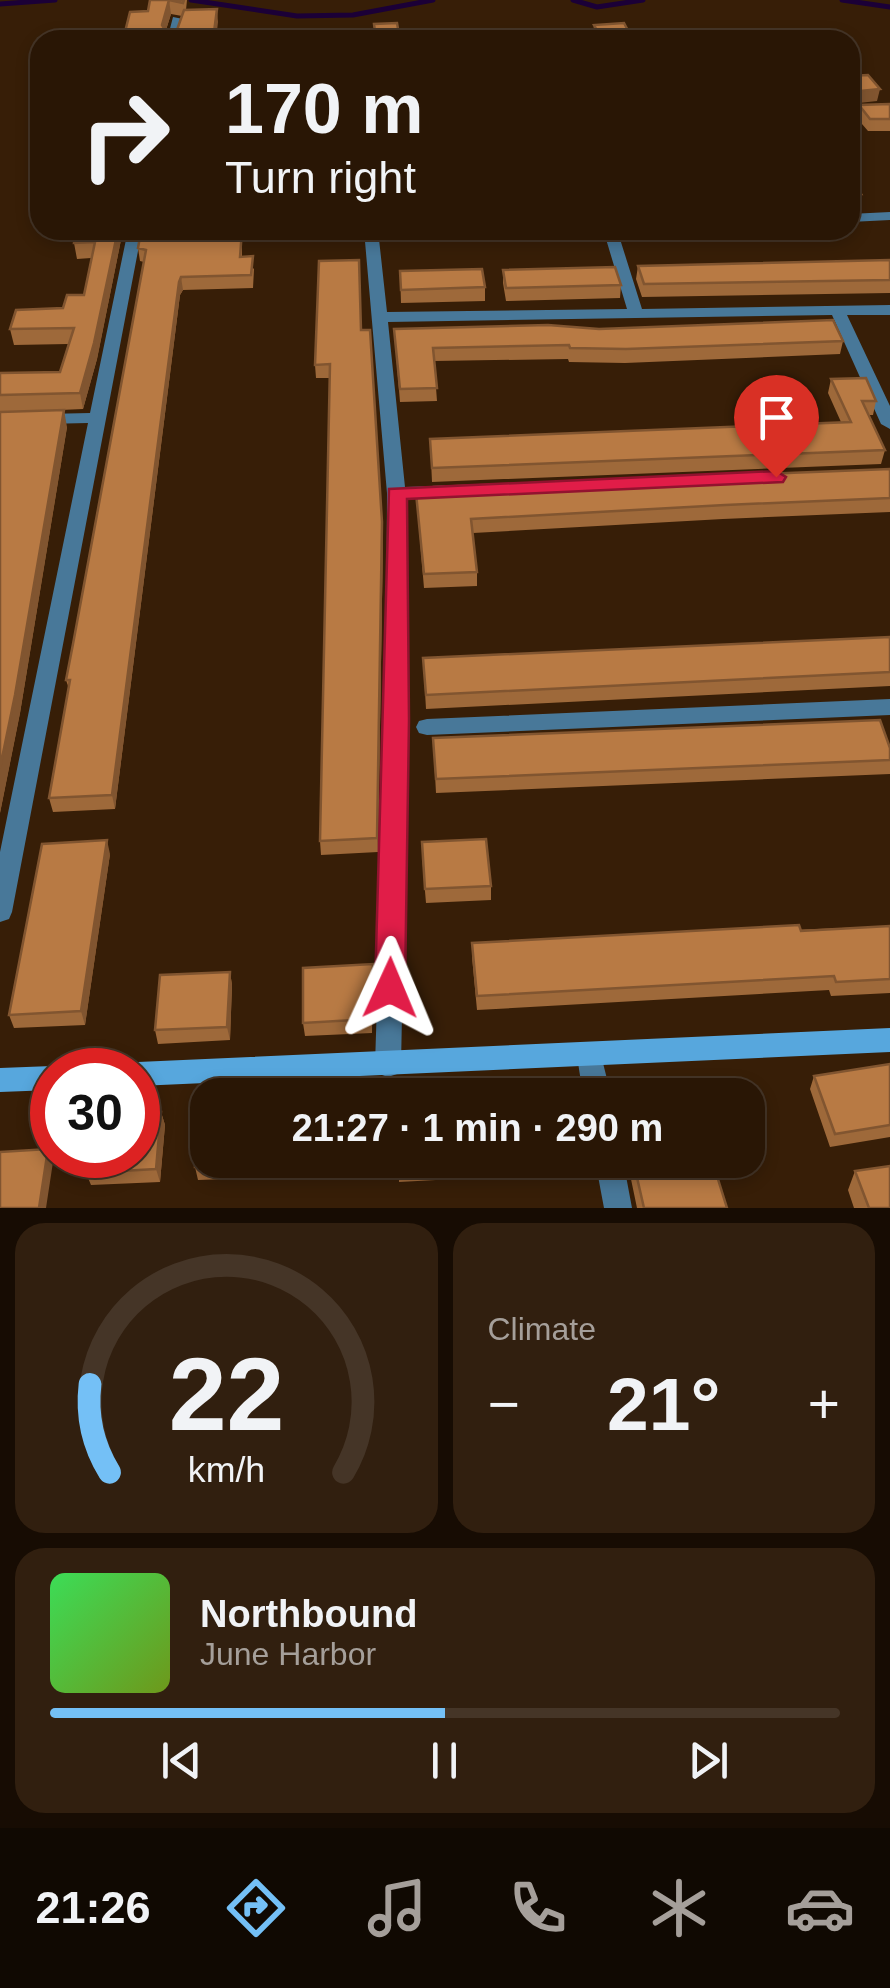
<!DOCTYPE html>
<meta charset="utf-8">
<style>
:root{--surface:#291605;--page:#311f0f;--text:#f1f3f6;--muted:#a59f9a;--line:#453527;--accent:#74c0f6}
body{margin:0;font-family:Helvetica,sans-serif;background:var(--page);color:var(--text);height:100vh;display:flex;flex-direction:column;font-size:38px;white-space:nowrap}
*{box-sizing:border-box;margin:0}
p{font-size:32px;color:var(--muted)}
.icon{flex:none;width:55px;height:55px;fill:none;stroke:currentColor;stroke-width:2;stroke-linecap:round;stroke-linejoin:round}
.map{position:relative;height:1208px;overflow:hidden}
.sheet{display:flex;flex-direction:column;gap:15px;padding:15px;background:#170c03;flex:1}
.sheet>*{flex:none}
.hud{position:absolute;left:30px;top:30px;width:830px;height:210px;border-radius:30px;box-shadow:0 5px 15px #0003,0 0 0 2px var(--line);background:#291605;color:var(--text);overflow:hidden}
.speed{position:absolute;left:30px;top:1048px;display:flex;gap:20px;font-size:50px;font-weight:700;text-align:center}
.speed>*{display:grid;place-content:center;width:130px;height:130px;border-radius:50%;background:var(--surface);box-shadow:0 5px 15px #0003,0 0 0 2px var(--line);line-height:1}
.speed .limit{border:15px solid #d22;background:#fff;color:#111}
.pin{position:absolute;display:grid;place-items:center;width:85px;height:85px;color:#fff;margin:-102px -42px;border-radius:50% 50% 50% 0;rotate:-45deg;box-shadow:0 0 10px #0007}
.pin .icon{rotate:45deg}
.me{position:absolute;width:110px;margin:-55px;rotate:1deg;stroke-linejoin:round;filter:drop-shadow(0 0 8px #0008)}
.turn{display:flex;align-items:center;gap:35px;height:210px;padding:0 30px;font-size:45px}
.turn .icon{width:130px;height:130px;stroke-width:2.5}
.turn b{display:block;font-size:70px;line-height:85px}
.big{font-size:75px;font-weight:600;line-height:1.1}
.sheet .widget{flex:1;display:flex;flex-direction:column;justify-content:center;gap:15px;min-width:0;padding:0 35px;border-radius:30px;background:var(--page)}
.sheet .dial{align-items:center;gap:0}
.dial svg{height:260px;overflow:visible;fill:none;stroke:var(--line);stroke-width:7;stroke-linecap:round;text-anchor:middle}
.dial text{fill:var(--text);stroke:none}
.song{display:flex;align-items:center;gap:30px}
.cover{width:120px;height:120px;border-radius:15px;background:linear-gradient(135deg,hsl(130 70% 55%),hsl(80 70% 35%))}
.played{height:10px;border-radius:5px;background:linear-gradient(90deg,var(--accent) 50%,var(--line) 50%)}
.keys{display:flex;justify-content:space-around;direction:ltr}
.heat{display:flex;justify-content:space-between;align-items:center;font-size:55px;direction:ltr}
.sheet .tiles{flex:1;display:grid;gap:15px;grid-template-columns:1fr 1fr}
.widget:last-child{grid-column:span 2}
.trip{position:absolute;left:190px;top:1078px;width:575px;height:100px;border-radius:30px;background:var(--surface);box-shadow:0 5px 15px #0003,0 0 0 2px var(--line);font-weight:600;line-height:100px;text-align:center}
.tab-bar{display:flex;height:160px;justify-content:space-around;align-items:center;background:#100902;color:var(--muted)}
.tab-bar .icon{width:70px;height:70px}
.tab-bar .active{color:var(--accent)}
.tab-bar b{font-size:45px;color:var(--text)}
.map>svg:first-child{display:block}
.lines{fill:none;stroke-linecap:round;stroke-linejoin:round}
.stream{stroke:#1b0037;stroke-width:5}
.street{fill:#487899;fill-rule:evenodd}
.secondary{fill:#57a7dd;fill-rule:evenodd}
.wall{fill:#9e693a;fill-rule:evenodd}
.shaded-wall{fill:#815530}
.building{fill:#b87a44;stroke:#815530;stroke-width:2.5}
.route{fill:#e11d48;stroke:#92132f;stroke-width:2.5}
</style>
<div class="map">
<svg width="890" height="1208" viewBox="0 0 890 1208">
<rect width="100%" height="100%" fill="#371e07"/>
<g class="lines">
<!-- stream -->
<path class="stream" d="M191 0 297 16 353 15 433 0
M573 0 597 7 643 0
M842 0 890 7
M0 4 55 0"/>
<!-- street -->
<path class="street" d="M173 17 183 19 179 40H167Z
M565 31 569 32 573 40H561L559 34Z
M890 104V112L850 113V105Z
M890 212V220L850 222V214Z
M128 230H142L12 912 9 919 0 922V852L88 423 0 425V415L90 413Z
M364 230H378L387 312 627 309 606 239 612 230H627L620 239 642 309 890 305V315H847L890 406V429L881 424 832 315 388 322 405 487 458 485 467 491 458 497 405 498 408 720 401 1065 397 1074 388 1077 379 1074 375 1065 386 720 387 493Z
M890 699V715L427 735 419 733 416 727 419 721 427 719Z
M590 1044 599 1047 611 1095H583L577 1056 581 1047Z
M595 1160H623L632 1208H604Z"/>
<!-- secondary -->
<path class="secondary" d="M890 1028V1052L138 1086V1070H126L128 1065 138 1062Z
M52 1066 62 1070H52V1090L0 1092V1068Z"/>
</g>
<!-- wall -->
<path class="wall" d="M150 0H187L186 10 218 22 123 40 148 11ZM171 14 182 16 177 30H166Z
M594 25 633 40H595L593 36Z
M890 104V131H868L856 117 859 105Z
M850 178 861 194 858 206 850 207Z
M76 230H123L97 359 83 409 38 411 67 427 20 713 0 813V373L60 372 68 344 14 345 10 329 63 308 84 295 91 258 77 259 74 243Z
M242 230V257L254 269 253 288 183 290 180 295 115 809 53 812 49 798 69 689 66 680 144 262 140 261 138 248Z
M398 230H429V240H399Z
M576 230H603L602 240 578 241Z
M890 260V293L642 297 636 279 638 266Z
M503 270 621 285 620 298 506 301 503 283Z
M400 271 485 287V301L401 303Z
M394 329H599L843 341 840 354 625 363 569 362 568 359 434 361 437 401 400 402Z
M361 330 383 536 378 852 321 855 320 841 330 378H316L315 365Z
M831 379 876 401 873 415H868L885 450 881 464 432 482 430 439 841 422 828 393Z
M890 469V512L723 519 473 533 477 572V586L424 588 416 493Z
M890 637V686L426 709 423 658Z
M433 738 890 748V774L436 793Z
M110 854 85 1025 14 1028 9 1015Z
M422 856 491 886V900L426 903Z
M890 926V993L831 996 829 990 477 1010 472 957V943Z
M373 964 372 1033 305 1036 303 1023Z
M230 972 232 985 230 1040 158 1044 155 1030Z
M890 1064V1137L830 1147 810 1089 814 1076Z
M198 1111 568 1160 566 1173 399 1182V1173L198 1180 195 1167Z
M161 1112 165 1125 160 1182 91 1185 86 1173Z
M627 1160H712L727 1208H637Z
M855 1171 890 1208H854L848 1190Z"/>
<!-- shaded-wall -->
<path class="shaded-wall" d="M169 0 171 14 163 39 162 25Z
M217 9 218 22 216 40H213Z
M880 89 877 101 850 104V92Z
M118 230H123L97 359 83 409 80 393Z
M181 277 183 290 180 295 115 809 112 795 179 282Z
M64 410 67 427 20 713 0 813V768Z
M382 522 383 536 378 852 377 838Z
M107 840 110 854 85 1025 81 1011Z
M230 972 232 985 230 1040 227 1027Z
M161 1112 165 1125 160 1182 156 1169Z
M48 1149 53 1162 46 1208H39Z"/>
<!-- building -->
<path class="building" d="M150 0H184L183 3 169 0 162 25 165 30H177L184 10 217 9 213 40H123L130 12 148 11Z
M397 23 400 40H376L374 24Z
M624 23 633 40H602L594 25Z
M868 75 880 89 850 92V76Z
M890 104V119H870L859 105Z
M850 178 861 194H850Z
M76 230H118L94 343 80 393 0 395V373L60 372 74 328 10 329 16 310 63 308 67 295H84L95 242 74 243Z
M175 230H242L240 257 253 256 251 275 181 277 179 282 112 795 49 798 70 680H66L73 644 146 250 138 248 141 231Z
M359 260 361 330H370L382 522 377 838 320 841 330 364 315 365 319 261Z
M890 260V280L644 284 638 266Z
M615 267 621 285 506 288 503 270Z
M482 269 485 287 401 290 400 271Z
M833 320 843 341 626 349 570 348 569 345 433 348 437 388 400 389 394 329 548 325 599 329Z
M866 378 876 401H862L885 450 432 468 430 439 851 422 831 379Z
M64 410 15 695 0 768V412Z
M890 469V498L725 505 471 519 477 572 424 574 416 493 435 492 434 487Z
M890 637V672L426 695 423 658Z
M880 720 890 748V760L436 779 433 738Z
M486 839 491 886 425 889 422 842Z
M107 840 81 1011 9 1015 42 844Z
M799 925 801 931 890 926V979L836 982 834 976 477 996 472 943Z
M373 964 371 1019 303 1023V968Z
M230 972 227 1027 155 1030 160 975Z
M890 1064V1125L835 1134 814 1076Z
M198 1111H208V1160H568L399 1169V1161L195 1167Z
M161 1112 156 1169 86 1173 88 1155H138V1113Z
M48 1149 39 1208H0V1152Z
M633 1160H712L727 1208H644Z
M890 1166V1208H869L855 1171Z"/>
<!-- route -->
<path class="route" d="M776 471 786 477 783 482 407 499 409 720 405 988 400 997 390 1001 380 997 375 988 389 489Z"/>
</svg>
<div class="speed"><div class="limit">30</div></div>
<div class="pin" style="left:776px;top:477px;background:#d93025"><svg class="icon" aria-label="arrive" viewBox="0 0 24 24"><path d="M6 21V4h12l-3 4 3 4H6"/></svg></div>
<svg class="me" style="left:390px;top:988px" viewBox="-20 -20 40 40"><path d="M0-17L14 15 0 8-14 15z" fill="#e11d48" stroke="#fff" stroke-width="4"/></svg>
<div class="trip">21:27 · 1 min · 290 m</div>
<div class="hud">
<div class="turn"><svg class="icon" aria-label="right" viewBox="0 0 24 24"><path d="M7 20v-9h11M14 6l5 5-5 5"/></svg><div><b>170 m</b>Turn right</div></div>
</div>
</div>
<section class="sheet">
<div class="tiles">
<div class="widget dial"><svg viewBox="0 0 100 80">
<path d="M14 69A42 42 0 1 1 86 69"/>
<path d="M14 69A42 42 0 0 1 8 42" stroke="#74c0f6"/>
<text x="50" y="56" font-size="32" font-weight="700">22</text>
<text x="50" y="72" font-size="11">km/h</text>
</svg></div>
<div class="widget"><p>Climate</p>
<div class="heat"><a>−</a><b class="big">21°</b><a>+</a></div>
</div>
<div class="widget">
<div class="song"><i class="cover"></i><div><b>Northbound</b><p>June Harbor</p></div></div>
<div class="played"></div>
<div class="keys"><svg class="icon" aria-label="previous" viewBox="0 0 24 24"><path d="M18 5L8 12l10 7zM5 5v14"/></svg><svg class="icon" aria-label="pause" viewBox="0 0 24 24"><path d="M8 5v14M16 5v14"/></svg><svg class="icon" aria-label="next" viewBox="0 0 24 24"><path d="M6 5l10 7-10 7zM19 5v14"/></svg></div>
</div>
</div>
</section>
<nav class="tab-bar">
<b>21:26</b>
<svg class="icon active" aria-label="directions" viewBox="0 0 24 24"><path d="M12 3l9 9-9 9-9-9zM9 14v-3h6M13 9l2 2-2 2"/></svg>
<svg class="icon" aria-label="music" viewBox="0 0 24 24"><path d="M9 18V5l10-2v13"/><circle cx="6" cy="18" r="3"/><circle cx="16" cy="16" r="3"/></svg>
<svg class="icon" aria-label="phone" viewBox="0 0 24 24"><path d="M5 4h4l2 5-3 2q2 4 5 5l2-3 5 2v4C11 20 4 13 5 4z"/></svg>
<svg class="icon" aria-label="climate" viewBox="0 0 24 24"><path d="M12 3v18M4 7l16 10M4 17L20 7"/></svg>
<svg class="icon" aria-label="car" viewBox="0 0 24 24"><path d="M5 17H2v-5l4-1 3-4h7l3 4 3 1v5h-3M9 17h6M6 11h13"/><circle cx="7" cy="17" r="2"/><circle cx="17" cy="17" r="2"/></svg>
</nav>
